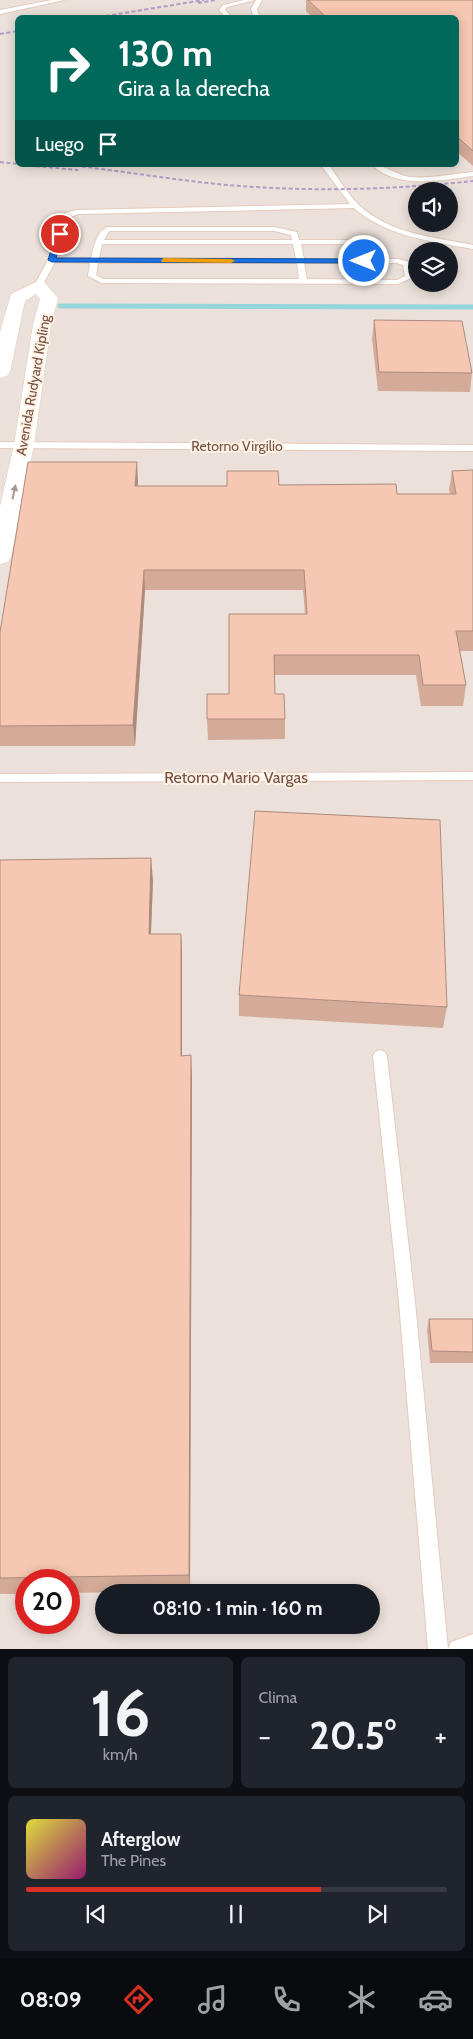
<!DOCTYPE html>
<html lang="es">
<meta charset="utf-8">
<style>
:root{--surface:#171b24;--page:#20242c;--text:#f1f3f6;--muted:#9ea1a6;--line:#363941;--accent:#d93025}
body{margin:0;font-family:Cabin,sans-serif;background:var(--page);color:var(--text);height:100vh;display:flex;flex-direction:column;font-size:19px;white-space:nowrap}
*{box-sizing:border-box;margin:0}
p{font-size:16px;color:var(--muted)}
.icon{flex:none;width:28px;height:28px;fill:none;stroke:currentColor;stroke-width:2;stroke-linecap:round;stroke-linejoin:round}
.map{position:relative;height:1649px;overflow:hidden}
.sheet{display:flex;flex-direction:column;gap:8px;padding:8px;background:#0d0f14;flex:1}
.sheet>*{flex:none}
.top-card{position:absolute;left:15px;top:15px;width:444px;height:152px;border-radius:8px;box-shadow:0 2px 12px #0003;background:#00695c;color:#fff;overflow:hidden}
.buttons{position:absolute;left:408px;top:182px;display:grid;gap:10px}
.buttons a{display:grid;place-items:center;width:50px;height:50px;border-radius:50%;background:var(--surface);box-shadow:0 2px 12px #0003;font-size:25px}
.speed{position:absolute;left:15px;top:1569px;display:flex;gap:10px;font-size:25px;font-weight:700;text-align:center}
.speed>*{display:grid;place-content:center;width:65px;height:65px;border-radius:50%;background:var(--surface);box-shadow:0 2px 12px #0003;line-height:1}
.speed .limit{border:8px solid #d22;background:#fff;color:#111}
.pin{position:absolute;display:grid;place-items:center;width:42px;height:42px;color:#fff;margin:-21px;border:2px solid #fff;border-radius:50%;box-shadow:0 1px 5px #0007}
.me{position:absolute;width:55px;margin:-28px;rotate:270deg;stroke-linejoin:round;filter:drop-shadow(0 0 4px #0008)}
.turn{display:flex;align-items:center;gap:18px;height:105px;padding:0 20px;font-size:22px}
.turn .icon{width:65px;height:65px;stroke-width:2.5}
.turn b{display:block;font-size:35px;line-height:42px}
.then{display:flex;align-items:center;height:48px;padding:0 20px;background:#0003;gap:10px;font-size:19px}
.big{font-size:38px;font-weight:800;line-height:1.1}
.sheet .widget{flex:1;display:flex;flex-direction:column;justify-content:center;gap:8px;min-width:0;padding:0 18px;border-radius:8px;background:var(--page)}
.sheet .dial{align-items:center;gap:0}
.dial b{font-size:65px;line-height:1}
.song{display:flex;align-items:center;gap:15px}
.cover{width:60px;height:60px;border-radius:8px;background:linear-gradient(135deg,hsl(60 70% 55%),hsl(320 70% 35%))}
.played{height:5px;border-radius:2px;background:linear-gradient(90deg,var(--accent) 70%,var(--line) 70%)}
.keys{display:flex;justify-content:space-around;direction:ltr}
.heat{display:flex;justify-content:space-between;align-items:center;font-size:28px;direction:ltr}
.sheet .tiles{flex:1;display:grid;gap:8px;grid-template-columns:1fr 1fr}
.widget:last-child{grid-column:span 2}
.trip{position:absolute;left:95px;top:1584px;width:285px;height:50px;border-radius:25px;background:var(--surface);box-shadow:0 2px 12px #0003;font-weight:800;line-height:50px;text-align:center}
.menu{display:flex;height:80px;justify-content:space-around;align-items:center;background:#090b0e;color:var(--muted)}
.menu .icon{width:35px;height:35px}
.menu .active{color:var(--accent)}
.menu b{font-size:22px;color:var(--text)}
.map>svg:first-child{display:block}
.industrial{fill:#ebe1da;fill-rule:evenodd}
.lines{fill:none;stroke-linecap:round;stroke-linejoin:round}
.stream{stroke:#96d6db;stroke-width:5}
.service-casing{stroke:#e4cbbc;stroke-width:2}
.tertiary-casing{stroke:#e4cbbc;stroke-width:1}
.service{fill:#fff;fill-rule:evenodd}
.tertiary{fill:#fff;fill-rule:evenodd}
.rail{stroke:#af9cc7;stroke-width:2;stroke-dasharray:4 2.5;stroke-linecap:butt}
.wall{fill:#d4ab99}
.shaded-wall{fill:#ac8b7d}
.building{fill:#f6c7b2;stroke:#ac8b7d}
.oneway{fill:#ac978f}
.route{fill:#1a73e8;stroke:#114b97}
.slow{fill:#f59e0b}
.labels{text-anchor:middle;stroke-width:4;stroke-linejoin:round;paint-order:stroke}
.far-street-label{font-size:14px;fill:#755144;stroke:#fff2e5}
.street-label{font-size:16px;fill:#755144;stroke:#fff2e5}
</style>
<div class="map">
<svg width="473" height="1649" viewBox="0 0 473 1649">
<rect width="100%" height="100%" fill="#feeedd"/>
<!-- industrial -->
<path class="industrial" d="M0 0H473V1649H0ZM18 18H456V165H18ZM416 191H449V224H416ZM416 251H449V284H416ZM26 1580H69V1622H26ZM104 1592H371V1625H104Z"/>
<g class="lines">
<!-- stream -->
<path class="stream" d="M60 306 473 307"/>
<defs>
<path id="service" d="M52 0H64L0 14V10Z
M244 0H255L227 7 225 10 233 18H226L219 10 223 5Z
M256 0H262L257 9 260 18H254L251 9Z
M321 165H329C338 178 347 193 359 205 390 234 433 237 473 245V249C431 241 387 237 354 208L78 214 71 217 67 221 57 258H91C94 247 96 232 107 227H274L297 232 299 240H353L363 242 367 259H398L410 262 413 277 398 284 102 283 88 276 90 263 55 262 41 288 34 286 48 260 59 221 65 213 77 210 350 204ZM109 231H274L291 235 292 240H104ZM102 244H293L296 259 99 258ZM301 244H353L356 245 360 259H304ZM98 263H297L299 279H103L96 275ZM304 263H397L403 265 405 276 397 280 307 279Z
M372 165C386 165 396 175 410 177 431 179 452 174 473 172V176C441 180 399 190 372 165Z
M0 442 473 445V451L0 448Z
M473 772V780L0 782V774Z
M380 1050 385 1052 387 1056 415 1302 448 1649H428L399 1302 373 1056 375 1052Z
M473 1634V1649H448L451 1642Z"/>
<path id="tertiary" d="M38 281 44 282 58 298 51 325 34 445 11 557 8 562 0 564V506L14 445 33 325 40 299 36 294 25 301 10 372 7 376 0 378V332L11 294Z"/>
</defs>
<!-- service casing -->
<use href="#service" class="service-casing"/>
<!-- tertiary casing -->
<use href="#tertiary" class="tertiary-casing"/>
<!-- service -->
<use href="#service" class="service"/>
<!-- tertiary -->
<use href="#tertiary" class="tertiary"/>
<!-- rail -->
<path class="rail" d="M198 3 216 0
M93 18 204 0
M0 34 18 31
M0 162 18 164
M23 165 78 170
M69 165C122 171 174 180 227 185 309 192 391 190 473 181"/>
</g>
<!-- wall -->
<path class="wall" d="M306 0H473V166L456 151V18H313L306 11Z
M374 320 472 373 470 392 378 391 372 339Z
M473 470V651H460L466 685 463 706H421L416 675H274L275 694 285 719V739L208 740 207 719 229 694 305 614 303 590H145L135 746H0V632L138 482 137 486H227L279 485 397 494H450L449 490 452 471Z
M0 860 153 880 151 934H181L182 955V1056L192 1076 190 1591 69 1593V1580H26V1594H0Z
M239 995 447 1007 443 1028 239 1016Z
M429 1319H473V1363H430L427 1330Z"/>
<!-- shaded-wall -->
<path class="shaded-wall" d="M137 462 138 482 136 505 135 486Z
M144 570 145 590 135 746 133 725Z
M151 858 153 880 150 955 149 934Z
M181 934 182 955V1076L181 1056Z
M191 1055 192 1076 190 1591 189 1575Z"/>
<!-- building -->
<path class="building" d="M308 0H473V151L456 136V18H327Z
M374 320 462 321 472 373 379 372Z
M28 462H137L135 486H227V471H278L279 485 396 484 397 494H456L452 471 473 470V631H456L466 685H423L419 655H274L275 694H284L285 719H207V694H229V614H307L304 570H144L133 725 0 726V632Z
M255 811 440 820 447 1007 239 995Z
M151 858 149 934H181V1056L191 1055 189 1575 0 1578V860Z
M429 1319H473V1352L432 1351Z"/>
<!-- one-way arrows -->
<defs><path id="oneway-solid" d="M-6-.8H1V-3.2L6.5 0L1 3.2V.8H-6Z" transform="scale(1.25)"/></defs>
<use class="oneway" href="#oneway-solid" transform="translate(14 492) rotate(-78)"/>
<!-- route -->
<path class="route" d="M57 232 63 234 56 258 364 259 367 261 364 263 52 262 48 260Z"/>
<!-- slow -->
<path class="slow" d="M163 258 231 259 235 261 231 263 161 262Z"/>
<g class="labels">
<!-- far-street labels -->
<g class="far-street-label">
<text transform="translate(33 385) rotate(-80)" y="5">Avenida Rudyard Kipling</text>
<text x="237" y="451">Retorno Virgilio</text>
</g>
<!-- street labels -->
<g class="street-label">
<text x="236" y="783">Retorno Mario Vargas</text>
</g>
</g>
</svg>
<div class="buttons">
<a><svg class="icon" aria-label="sound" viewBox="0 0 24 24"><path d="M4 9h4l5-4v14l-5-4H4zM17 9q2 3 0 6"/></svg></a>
<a><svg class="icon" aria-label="layers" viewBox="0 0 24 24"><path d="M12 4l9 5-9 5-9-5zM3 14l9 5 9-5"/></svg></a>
</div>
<div class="speed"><div class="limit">20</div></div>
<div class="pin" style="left:60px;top:234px;background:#d93025"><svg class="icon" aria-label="arrive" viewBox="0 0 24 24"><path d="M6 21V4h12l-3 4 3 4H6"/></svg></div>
<svg class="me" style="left:364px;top:261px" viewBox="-20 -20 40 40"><circle r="17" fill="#1a73e8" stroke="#fff" stroke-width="3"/><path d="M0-11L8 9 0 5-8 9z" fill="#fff"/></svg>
<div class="trip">08:10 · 1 min · 160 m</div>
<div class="top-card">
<div class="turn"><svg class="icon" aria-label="right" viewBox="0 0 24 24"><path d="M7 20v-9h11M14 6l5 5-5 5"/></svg><div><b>130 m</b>Gira a la derecha</div></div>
<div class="then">Luego<svg class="icon" aria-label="arrive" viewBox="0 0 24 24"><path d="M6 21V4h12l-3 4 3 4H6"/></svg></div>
</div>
</div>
<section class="sheet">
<div class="tiles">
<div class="widget dial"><b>16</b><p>km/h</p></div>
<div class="widget"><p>Clima</p>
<div class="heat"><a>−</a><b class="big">20.5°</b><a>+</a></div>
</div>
<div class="widget">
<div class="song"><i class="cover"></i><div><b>Afterglow</b><p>The Pines</p></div></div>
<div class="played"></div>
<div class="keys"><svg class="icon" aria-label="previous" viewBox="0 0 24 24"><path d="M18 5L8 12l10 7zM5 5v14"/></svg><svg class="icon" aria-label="pause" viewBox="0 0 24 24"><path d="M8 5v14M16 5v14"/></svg><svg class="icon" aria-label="next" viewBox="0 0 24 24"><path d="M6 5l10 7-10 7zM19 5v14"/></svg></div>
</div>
</div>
</section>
<nav class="menu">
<b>08:09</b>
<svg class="icon active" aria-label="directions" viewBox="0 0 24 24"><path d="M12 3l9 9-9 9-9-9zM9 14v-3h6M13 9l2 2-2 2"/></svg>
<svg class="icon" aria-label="music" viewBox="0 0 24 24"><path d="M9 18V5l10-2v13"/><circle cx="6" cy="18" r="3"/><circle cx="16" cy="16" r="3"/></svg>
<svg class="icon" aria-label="phone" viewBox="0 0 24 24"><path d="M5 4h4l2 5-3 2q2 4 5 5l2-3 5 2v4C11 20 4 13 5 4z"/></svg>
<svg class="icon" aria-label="climate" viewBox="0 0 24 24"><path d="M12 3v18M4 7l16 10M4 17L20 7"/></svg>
<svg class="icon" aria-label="car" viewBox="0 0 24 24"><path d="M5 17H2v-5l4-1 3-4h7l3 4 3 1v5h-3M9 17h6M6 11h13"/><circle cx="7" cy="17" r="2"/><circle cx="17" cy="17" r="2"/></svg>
</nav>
